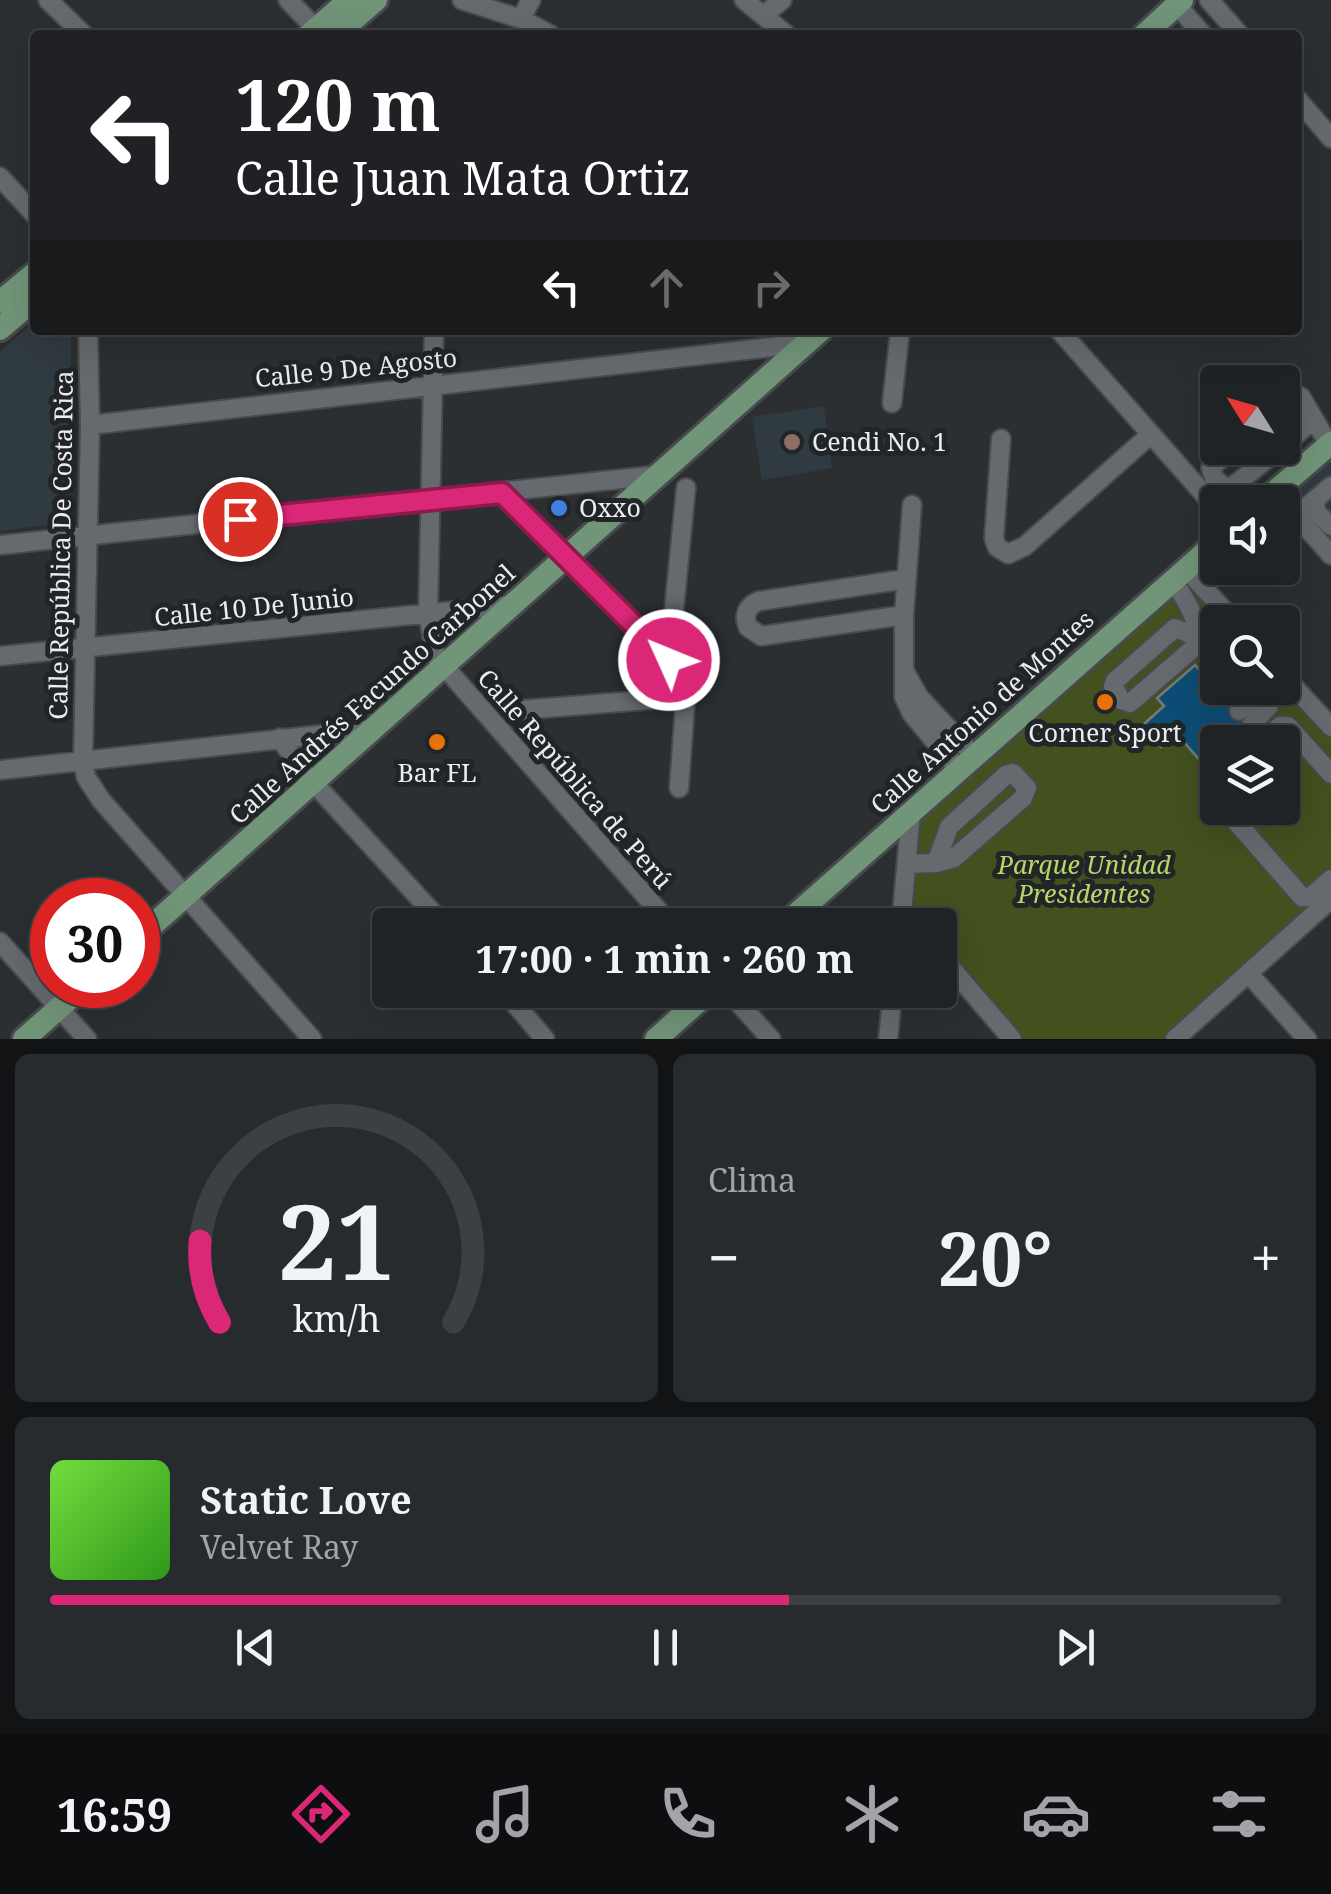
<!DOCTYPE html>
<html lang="es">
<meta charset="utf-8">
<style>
:root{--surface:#202326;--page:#282b2e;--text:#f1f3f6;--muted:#a2a4a7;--line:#3d4043;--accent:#db2777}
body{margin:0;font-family:"Noto Serif",serif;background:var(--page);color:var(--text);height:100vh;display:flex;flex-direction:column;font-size:38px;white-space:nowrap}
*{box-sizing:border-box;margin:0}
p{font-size:32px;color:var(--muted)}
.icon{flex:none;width:55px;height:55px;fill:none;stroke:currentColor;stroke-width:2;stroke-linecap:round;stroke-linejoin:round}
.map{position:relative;height:1039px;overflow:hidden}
.details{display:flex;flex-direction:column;gap:15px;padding:15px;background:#121315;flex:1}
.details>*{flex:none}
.hud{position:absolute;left:30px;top:30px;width:1272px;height:305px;border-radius:10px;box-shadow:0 10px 40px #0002,0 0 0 2px var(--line);background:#202124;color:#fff;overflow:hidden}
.needle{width:65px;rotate:307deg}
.tools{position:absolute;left:1200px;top:365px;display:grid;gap:20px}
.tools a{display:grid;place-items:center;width:100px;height:100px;border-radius:10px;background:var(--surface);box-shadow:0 10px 40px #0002,0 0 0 2px var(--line);font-size:50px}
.speed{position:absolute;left:30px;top:878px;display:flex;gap:20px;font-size:50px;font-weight:700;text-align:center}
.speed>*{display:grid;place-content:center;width:130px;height:130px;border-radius:50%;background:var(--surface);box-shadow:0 10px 40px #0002,0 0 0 2px var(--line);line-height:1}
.speed .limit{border:15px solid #d22;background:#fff;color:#111}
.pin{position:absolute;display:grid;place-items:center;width:85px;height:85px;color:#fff;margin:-42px;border:5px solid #fff;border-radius:50%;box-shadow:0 2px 10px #0007}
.me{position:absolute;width:110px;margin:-55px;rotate:314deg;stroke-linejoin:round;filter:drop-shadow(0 0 8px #0008)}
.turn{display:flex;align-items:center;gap:35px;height:210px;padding:0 40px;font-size:45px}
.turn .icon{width:130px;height:130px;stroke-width:2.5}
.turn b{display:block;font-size:70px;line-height:85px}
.lanes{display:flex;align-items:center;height:95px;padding:0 40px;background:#0003;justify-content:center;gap:50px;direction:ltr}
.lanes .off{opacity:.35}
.big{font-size:75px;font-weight:700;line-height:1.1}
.details .card{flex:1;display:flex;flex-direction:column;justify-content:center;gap:15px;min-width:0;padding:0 35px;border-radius:15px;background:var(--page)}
.details .dial{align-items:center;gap:0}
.dial svg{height:260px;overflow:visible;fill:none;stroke:var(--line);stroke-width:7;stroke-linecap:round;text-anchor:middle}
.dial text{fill:var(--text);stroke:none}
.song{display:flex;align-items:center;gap:30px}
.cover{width:120px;height:120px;border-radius:15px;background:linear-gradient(135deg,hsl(100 70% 55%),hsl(110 70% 35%))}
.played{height:10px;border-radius:5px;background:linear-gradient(90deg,var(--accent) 60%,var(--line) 60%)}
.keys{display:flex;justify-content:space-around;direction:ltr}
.heat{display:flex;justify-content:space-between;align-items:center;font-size:55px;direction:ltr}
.details .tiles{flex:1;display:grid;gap:15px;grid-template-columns:1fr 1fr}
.card:last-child{grid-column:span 2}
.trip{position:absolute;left:372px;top:908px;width:585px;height:100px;border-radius:10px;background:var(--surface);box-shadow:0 10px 40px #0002,0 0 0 2px var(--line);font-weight:700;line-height:100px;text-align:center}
.tabs{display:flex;height:160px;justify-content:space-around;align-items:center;background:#0d0e0f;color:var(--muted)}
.tabs .icon{width:70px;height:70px}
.tabs .selected{color:var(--accent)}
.tabs b{font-size:45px;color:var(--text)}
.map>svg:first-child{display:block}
.built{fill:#303a41}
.green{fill:#42511e;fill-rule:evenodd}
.building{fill:#0d4d75;stroke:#75797d;stroke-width:2.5}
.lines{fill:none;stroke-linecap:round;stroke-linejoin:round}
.minor-casing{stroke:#474b4d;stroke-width:22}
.major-casing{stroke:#474b4d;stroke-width:28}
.minor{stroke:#666a6e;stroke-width:18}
.major{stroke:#719578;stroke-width:22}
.route-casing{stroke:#8e194d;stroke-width:25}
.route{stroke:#db2777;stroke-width:18}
.education-dot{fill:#8d6e63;stroke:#212528;stroke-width:4}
.shop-dot{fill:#3f7fe0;stroke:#212528;stroke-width:4}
.food-dot{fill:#e8710a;stroke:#212528;stroke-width:4}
.labels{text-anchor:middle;stroke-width:10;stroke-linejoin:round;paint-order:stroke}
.street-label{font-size:25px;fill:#ebeef0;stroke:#212528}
.poi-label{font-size:25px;fill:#ebeef0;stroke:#212528;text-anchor:start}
.park-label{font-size:25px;font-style:italic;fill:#b6d767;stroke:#212528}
</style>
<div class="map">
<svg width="1331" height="1039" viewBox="0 0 1331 1039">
<rect width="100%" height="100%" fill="#2b2f32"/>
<!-- built -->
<path class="built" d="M35 321V330H71L70 522 0 531V351Z
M824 406 832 468 762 480 752 417Z
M1331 456V545L1289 495Z"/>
<!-- green -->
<path class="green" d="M1187 573 1232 622H1218V688H1282L1283 678 1331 731V905L1178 1039H1007L940 963V925H901L912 817ZM1218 742H1282V808H1218Z"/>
<!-- building -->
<path class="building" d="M1195 665 1248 726 1233 742H1218L1215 778 1177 734 1161 747 1143 725 1164 706 1157 698Z"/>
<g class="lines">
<defs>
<path id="minor" d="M48 0 84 35
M288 0 322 35
M462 0 521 19 551 35
M744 0 787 35
M1209 0 1240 35
M1177 5 1203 35
M764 15 782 0
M521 19 531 0
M1298 100 1331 138
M0 177 35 215
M88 330 90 425 83 760 86 777 101 800 312 1039
M434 330 428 615 436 657 671 925
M1059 330 1218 510
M892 403 900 330
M1282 404 1294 394 1301 397 1329 445
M90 425 807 343
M1001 439 994 538 997 547 1008 554 1025 546 1150 435
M1282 447 1314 419
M1232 448 1211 468 1214 478 1228 490 1281 448
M1275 492 1331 555
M502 493 669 660
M1314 501 1317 513 1331 526
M912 505 904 615V697L912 714 959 770
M1296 516 1331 486
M0 545 659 475
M1186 569 1235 622
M1173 580C1185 600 1201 621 1197 645L1130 703 1121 700 1113 686 1115 681 1175 628 1199 638
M904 615 761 636 748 627C743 615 747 606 759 601L906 579
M0 656 512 605
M1218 664 1214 670 1218 674
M905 672 919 697 974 756
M1282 674 1331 727
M1230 688 1232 690
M520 710 684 697
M1239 711 1264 688
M1252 724 1269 706 1253 688
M280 738 302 770 444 925
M1262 742 1280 726H1288L1331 774
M0 770 373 729
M1218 784 1213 790 1218 801
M679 788 685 705 669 660 686 488
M1224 808 1302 897H1310L1331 879
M907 864 936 863 954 858 1023 798 1027 788 1013 773 1006 775 949 827 936 863
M901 925 911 812
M0 942 87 1039
M940 955 1012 1039
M1248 973 1307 1039
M503 990 545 1039
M727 990 771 1039
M888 1039 893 990
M1175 1039 1331 899"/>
<path id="major" d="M309 35 349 0
M336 35 376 0
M1144 35 1182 0
M0 302 35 273
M0 329 35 299
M1263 502 1331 443
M784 925 1218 541
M138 938 821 330
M24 1039 85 985
M656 1039 711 990"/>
</defs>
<!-- minor casing -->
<use href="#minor" class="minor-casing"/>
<!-- major casing -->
<use href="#major" class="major-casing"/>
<!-- minor -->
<use href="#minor" class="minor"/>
<!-- major -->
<use href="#major" class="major"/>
</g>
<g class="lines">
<defs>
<path id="route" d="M240 519 502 493 669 660"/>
</defs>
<!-- route casing -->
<use href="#route" class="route-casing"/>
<!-- route -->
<use href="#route" class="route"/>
</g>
<!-- markers -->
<circle class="education-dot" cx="792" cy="442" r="10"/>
<circle class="shop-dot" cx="559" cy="508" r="10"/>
<g class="food-dot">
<circle cx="1105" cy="702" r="10"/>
<circle cx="437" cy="742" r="10"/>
</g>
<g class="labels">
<!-- street labels -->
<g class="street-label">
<text transform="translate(356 368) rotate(-6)" y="9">Calle 9 De Agosto</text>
<text transform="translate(61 545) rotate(-89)" y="9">Calle República De Costa Rica</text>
<text transform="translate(254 607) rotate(-6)" y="9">Calle 10 De Junio</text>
<text transform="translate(372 694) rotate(-42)" y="9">Calle Andrés Facundo Carbonel</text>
<text transform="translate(982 712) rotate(-42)" y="9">Calle Antonio de Montes</text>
<text transform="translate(575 779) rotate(49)" y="9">Calle República de Perú</text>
</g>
<!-- poi labels -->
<g class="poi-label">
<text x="812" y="451">Cendi No. 1</text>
<text x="579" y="517">Oxxo</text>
<text x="1105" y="742" text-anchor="middle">Corner Sport</text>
<text x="437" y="782" text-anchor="middle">Bar FL</text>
</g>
<!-- park labels -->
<g class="park-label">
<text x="1084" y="874">Parque Unidad<tspan x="1084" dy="29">Presidentes</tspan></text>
</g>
</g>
</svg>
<div class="tools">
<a><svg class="needle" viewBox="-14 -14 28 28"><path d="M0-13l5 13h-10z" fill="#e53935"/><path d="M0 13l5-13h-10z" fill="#a2a4a7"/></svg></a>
<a><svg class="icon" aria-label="sound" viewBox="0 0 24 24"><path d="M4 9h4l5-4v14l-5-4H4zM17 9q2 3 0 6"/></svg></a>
<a><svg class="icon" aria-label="search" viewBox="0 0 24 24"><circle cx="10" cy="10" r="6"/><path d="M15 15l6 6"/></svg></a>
<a><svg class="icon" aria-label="layers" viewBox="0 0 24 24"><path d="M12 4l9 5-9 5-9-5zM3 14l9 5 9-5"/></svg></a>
</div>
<div class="speed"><div class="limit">30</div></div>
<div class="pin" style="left:240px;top:519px;background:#d93025"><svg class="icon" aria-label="arrive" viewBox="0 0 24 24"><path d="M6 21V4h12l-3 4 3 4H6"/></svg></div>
<svg class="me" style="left:669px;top:660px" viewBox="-20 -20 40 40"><circle r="17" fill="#db2777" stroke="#fff" stroke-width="3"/><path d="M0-11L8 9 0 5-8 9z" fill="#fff"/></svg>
<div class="trip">17:00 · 1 min · 260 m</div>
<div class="hud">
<div class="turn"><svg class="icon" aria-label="left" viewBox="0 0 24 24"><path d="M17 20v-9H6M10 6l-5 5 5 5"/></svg><div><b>120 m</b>Calle Juan Mata Ortiz</div></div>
<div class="lanes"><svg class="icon" aria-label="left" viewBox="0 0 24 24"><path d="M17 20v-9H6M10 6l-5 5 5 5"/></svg><svg class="icon off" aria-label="ahead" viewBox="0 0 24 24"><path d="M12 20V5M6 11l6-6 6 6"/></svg><svg class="icon off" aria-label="right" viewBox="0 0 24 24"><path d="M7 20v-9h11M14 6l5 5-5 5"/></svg></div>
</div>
</div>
<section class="details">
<div class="tiles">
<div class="card dial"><svg viewBox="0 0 100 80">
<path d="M14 69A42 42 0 1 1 86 69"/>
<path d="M14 69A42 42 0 0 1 8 44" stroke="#db2777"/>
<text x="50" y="56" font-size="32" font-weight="700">21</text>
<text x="50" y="72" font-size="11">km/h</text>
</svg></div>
<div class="card"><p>Clima</p>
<div class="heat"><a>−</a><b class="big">20°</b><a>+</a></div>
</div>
<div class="card">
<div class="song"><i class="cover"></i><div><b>Static Love</b><p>Velvet Ray</p></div></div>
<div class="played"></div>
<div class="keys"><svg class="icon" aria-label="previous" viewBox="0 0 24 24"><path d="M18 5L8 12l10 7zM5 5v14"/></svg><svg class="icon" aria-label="pause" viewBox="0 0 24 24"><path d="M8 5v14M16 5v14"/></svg><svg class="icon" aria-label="next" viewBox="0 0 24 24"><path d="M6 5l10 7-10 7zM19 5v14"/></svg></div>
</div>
</div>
</section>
<nav class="tabs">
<b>16:59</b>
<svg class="icon selected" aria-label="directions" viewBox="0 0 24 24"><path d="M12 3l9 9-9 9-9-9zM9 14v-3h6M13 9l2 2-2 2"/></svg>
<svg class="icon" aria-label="music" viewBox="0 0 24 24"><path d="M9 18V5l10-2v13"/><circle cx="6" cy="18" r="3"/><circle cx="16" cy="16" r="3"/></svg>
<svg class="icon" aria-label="phone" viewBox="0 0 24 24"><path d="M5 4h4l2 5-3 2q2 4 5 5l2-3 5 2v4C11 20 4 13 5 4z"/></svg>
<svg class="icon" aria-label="climate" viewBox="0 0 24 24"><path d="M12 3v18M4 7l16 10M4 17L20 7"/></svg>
<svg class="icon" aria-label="car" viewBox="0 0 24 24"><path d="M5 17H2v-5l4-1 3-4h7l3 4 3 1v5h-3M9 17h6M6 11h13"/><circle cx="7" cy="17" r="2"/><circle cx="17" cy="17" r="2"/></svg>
<svg class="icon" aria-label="filters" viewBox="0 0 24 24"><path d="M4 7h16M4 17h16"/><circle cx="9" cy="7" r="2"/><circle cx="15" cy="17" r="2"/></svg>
</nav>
